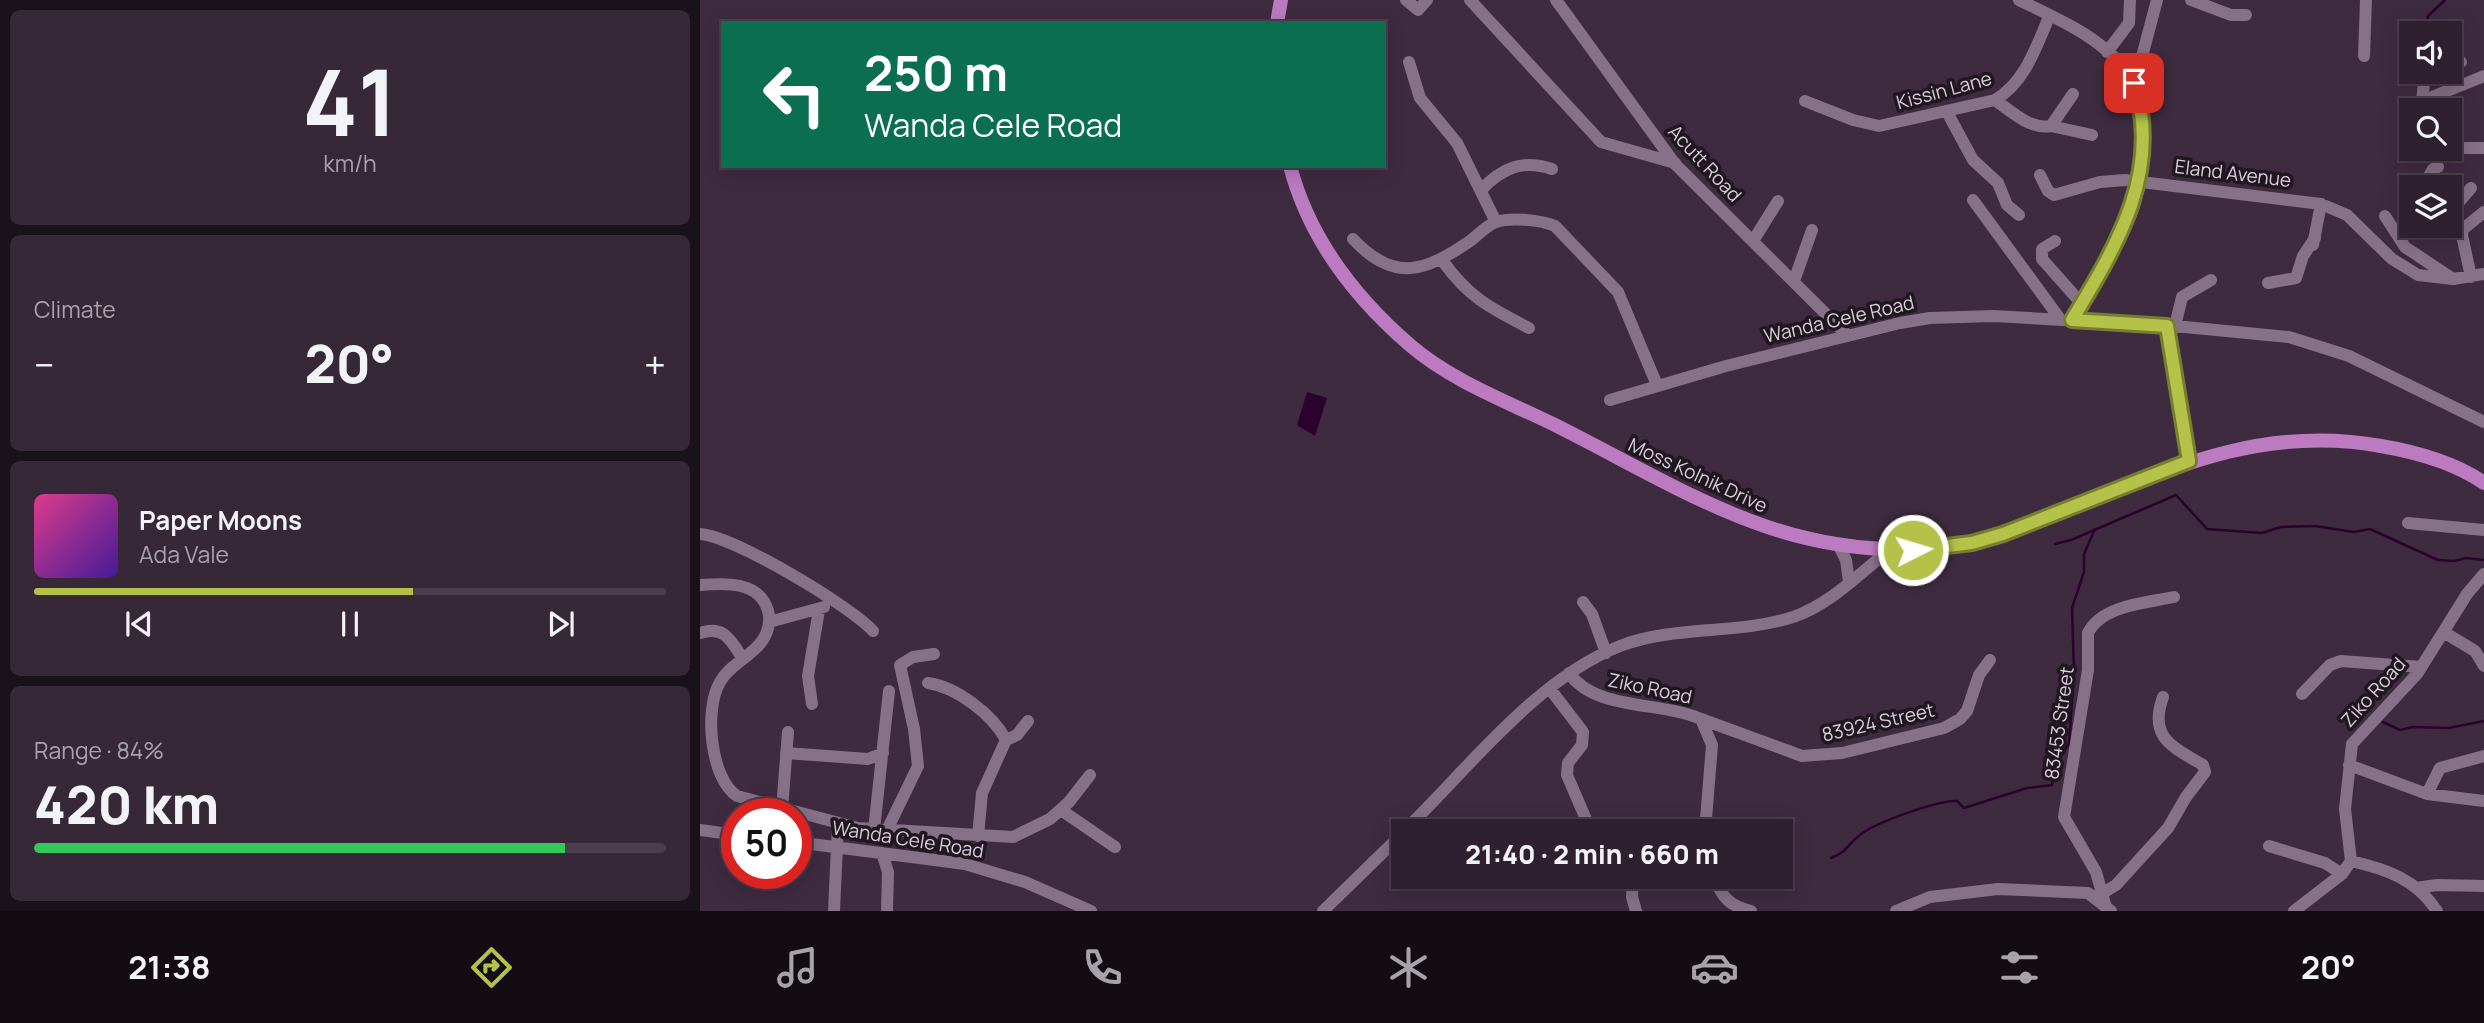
<!DOCTYPE html>
<meta charset="utf-8">
<style>
:root{--surface:#2f2030;--page:#372838;--text:#f1f3f6;--muted:#a7a3ab;--line:#4a3e4c;--accent:#b5c249}
body{margin:0;font-family:Manrope,sans-serif;background:var(--page);color:var(--text);height:100vh;display:flex;flex-direction:column;font-size:26px;white-space:nowrap}
*{box-sizing:border-box;margin:0}
p{font-size:23px;color:var(--muted)}
.icon{flex:none;width:38px;height:38px;fill:none;stroke:currentColor;stroke-width:2;stroke-linecap:round;stroke-linejoin:round}
.map{position:relative;flex:1;overflow:hidden}
.side{display:flex;flex-direction:column;gap:10px;padding:10px;background:#1a121a;width:700px}
.side>*{flex:none}
.top-card{position:absolute;left:21px;top:21px;width:665px;height:147px;border-radius:0px;box-shadow:0 4px 18px #0003,0 0 0 2px var(--line);background:#0b6e4f;color:#fff;overflow:hidden}
.buttons{position:absolute;left:1699px;top:21px;display:grid;gap:14px}
.buttons a{display:grid;place-items:center;width:63px;height:63px;border-radius:0px;background:var(--surface);box-shadow:0 4px 18px #0003,0 0 0 2px var(--line);font-size:35px}
.speed{position:absolute;left:21px;top:798px;display:flex;gap:14px;font-size:35px;font-weight:700;text-align:center}
.speed>*{display:grid;place-content:center;width:91px;height:91px;border-radius:50%;background:var(--surface);box-shadow:0 4px 18px #0003,0 0 0 2px var(--line);line-height:1}
.speed .limit{border:10px solid #d22;background:#fff;color:#111}
.pin{position:absolute;display:grid;place-items:center;width:60px;height:60px;color:#fff;margin:-30px;border-radius:14px;box-shadow:0 4px 10px #0006}
.me{position:absolute;width:77px;margin:-38px;rotate:85deg;stroke-linejoin:round;filter:drop-shadow(0 0 5px #0008)}
.turn{display:flex;align-items:center;gap:24px;height:147px;padding:0 28px;font-size:32px}
.turn .icon{width:91px;height:91px;stroke-width:2.5}
.turn b{display:block;font-size:49px;line-height:60px}
.big{font-size:52px;font-weight:800;line-height:1.1}
.side .card{flex:1;display:flex;flex-direction:column;justify-content:center;gap:10px;min-width:0;padding:0 24px;border-radius:10px;background:var(--page)}
.side .dial{align-items:center;gap:0}
.dial b{font-size:91px;line-height:1}
.song{display:flex;align-items:center;gap:21px}
.cover{width:84px;height:84px;border-radius:10px;background:linear-gradient(135deg,hsl(330 70% 55%),hsl(260 70% 35%))}
.played{height:7px;border-radius:4px;background:linear-gradient(90deg,var(--accent) 60%,var(--line) 60%)}
.keys{display:flex;justify-content:space-around;direction:ltr}
.heat{display:flex;justify-content:space-between;align-items:center;font-size:38px;direction:ltr}
.charge{height:10px;border-radius:5px;background:linear-gradient(90deg,#34c759 84%,var(--line) 0)}
.trip{position:absolute;left:691px;top:819px;width:402px;height:70px;border-radius:0px;background:var(--surface);box-shadow:0 4px 18px #0003,0 0 0 2px var(--line);font-weight:800;line-height:70px;text-align:center}
.tabs{display:flex;height:112px;justify-content:space-around;align-items:center;background:#130d13;color:var(--muted)}
.tabs .icon{width:49px;height:49px}
.tabs .on{color:var(--accent)}
.tabs b{font-size:32px;color:var(--text)}
main{display:flex;flex:1;min-height:0}
.map>svg:first-child{display:block}
.water{fill:#2a022d}
.lines{fill:none;stroke-linecap:round;stroke-linejoin:round}
.stream{stroke:#2a022d;stroke-width:2.5}
.minor{stroke:#877188;stroke-width:12}
.major{stroke:#bc7bc0;stroke-width:14}
.route-casing{stroke:#767e2f;stroke-width:18}
.route{stroke:#b5c249;stroke-width:12}
.labels{text-anchor:middle;stroke-width:7;stroke-linejoin:round;paint-order:stroke}
.street-label{font-size:19px;fill:#d9cdda;stroke:#201721}
</style>
<main>
<section class="side">
<div class="card dial"><b>41</b><p>km/h</p></div>
<div class="card"><p>Climate</p>
<div class="heat"><a>−</a><b class="big">20°</b><a>+</a></div>
</div>
<div class="card">
<div class="song"><i class="cover"></i><div><b>Paper Moons</b><p>Ada Vale</p></div></div>
<div class="played"></div>
<div class="keys"><svg class="icon" aria-label="previous" viewBox="0 0 24 24"><path d="M18 5L8 12l10 7zM5 5v14"/></svg><svg class="icon" aria-label="pause" viewBox="0 0 24 24"><path d="M8 5v14M16 5v14"/></svg><svg class="icon" aria-label="next" viewBox="0 0 24 24"><path d="M6 5l10 7-10 7zM19 5v14"/></svg></div>
</div>
<div class="card"><p>Range · 84%</p><b class="big">420 km</b><div class="charge"></div></div>
</section>
<div class="map">
<svg width="1784" height="911" viewBox="0 0 1784 911">
<rect width="100%" height="100%" fill="#3f2b40"/>
<!-- water -->
<path class="water" d="M607 392 627 398 615 436 597 425Z"/>
<g class="lines">
<!-- stream -->
<path class="stream" d="M1726 33 1728 16 1745 0
M1355 544 1371 540 1476 495 1507 529 1562 533 1581 527 1615 526 1654 532 1670 529 1738 560 1754 561 1766 558 1784 560
M1683 722 1700 730 1713 727 1749 728 1784 721
M1131 858C1150 850 1146 845 1160 835 1174 823 1238 800 1257 801L1264 808 1327 788 1352 785 1357 761 1369 744 1374 673 1372 608 1384 572V554L1395 529"/>
<!-- minor -->
<path class="minor" d="M706 0 718 10 727 0
M770 0 901 142 975 163
M856 0 975 164 1147 335
M1319 0C1358 19 1404 38 1429 75 1442 92 1442 116 1442 137 1441 151 1442 166 1440 180 1434 229 1397 278 1372 320
M1491 0 1531 15H1546
M1407 52 1429 23 1430 0
M1664 56 1666 0
M709 62 720 98 757 143 796 222
M1750 67 1761 62
M1435 83 1457 0
M1295 100C1311 111 1330 130 1351 126L1373 94
M1105 101 1153 120 1179 126 1295 100C1326 82 1336 46 1350 15
M1722 101 1724 83 1741 72
M1723 110 1722 101 1784 76
M1247 112 1273 160 1298 183 1307 205 1319 215
M1351 126 1392 135
M1750 148H1784
M1340 175 1348 191 1354 195 1400 182 1425 180 1621 204 1647 215 1692 259 1718 275 1753 279 1784 274
M1733 187 1729 176 1733 169 1738 167
M781 190C802 168 822 159 852 169
M1273 200 1360 319
M1750 213 1771 188
M1685 216 1705 247 1750 277
M653 239C694 283 725 272 770 241 778 235 787 225 796 222 811 217 841 220 855 226L918 292 957 385
M1053 241 1078 201
M1355 241 1342 249V259L1382 304
M1613 245 1621 204
M742 260C768 297 790 308 829 328
M1771 277 1762 235 1763 229 1784 212
M1094 281 1112 230
M1568 283 1596 278 1603 256 1615 238
M1467 326 1489 461
M1475 326 1482 297 1511 280
M910 400 1026 366 1200 323 1230 318 1294 316 1485 327 1589 337 1649 356 1784 422
M1708 523 1784 530
M0 534C33 536 149 605 173 631
M1139 546 1146 560 1149 582
M0 585C25 583 60 581 68 611 71 621 68 633 62 641 51 657 29 665 20 682 4 709 10 778 37 796L158 828 313 837 350 819 369 802 390 775
M883 602 892 614 906 653
M69 622 124 607
M0 633C24 625 31 640 43 659
M1745 633 1775 651 1784 666
M869 673C895 711 960 701 1001 719L1012 745 1005 831
M228 683C257 687 293 715 306 740L282 793 278 836
M850 689 883 732 882 745 868 763 867 775 891 831
M1602 694 1630 665 1641 661 1721 667
M112 704 108 676 119 610
M1001 719 1102 756 1142 753 1244 728 1260 719 1267 711 1279 675 1290 660
M306 740 317 735 328 721
M86 753 168 759 183 753
M1649 765 1727 794 1784 801
M1727 794 1740 768 1784 756
M82 809 88 732
M361 810 415 847
M0 830 37 835
M174 830 189 691
M187 830 218 766 214 729 200 665 213 657 234 654
M704 831C768 769 836 679 920 646 975 625 1037 635 1093 617 1129 605 1158 575 1188 551
M96 842 265 864 325 882 391 911
M1569 846 1625 863 1642 874
M182 853 188 872 187 911
M1651 861C1686 869 1716 879 1737 911
M933 877 932 897 936 911
M1014 877C1022 897 1029 906 1051 911
M1716 888 1737 885 1784 886
M1403 893 1416 885 1468 828 1486 797 1505 772 1503 765C1473 747 1448 738 1463 697
M1405 904 1396 872 1364 817 1388 670V633C1402 605 1446 603 1474 597
M134 911 138 825
M623 911 704 832
M1196 911 1230 897 1298 889 1388 893 1411 911
M1594 911 1642 874 1651 861 1645 809 1652 744 1717 674 1767 594 1784 574"/>
<!-- major -->
<path class="major" d="M577 23 581 0
M590 166C609 238 655 298 711 346 752 381 806 401 855 425 983 489 1082 560 1233 548 1281 544 1326 527 1371 509 1475 466 1566 425 1681 446 1716 452 1754 462 1784 483"/>
</g>
<g class="lines">
<defs>
<path id="route" d="M1213 550 1272 543 1303 534 1489 461 1467 326 1372 320C1416 247 1463 171 1434 83"/>
</defs>
<!-- route casing -->
<use href="#route" class="route-casing"/>
<!-- route -->
<use href="#route" class="route"/>
</g>
<g class="labels">
<!-- street labels -->
<g class="street-label">
<text transform="translate(1244 90) rotate(-15)" y="7">Kissin Lane</text>
<text transform="translate(1005 163) rotate(47)" y="7">Acutt Road</text>
<text transform="translate(1533 173) rotate(7)" y="7">Eland Avenue</text>
<text transform="translate(1139 319) rotate(-13)" y="7">Wanda Cele Road</text>
<text transform="translate(998 475) rotate(25)" y="7">Moss Kolnik Drive</text>
<text transform="translate(950 688) rotate(12)" y="7">Ziko Road</text>
<text transform="translate(1673 692) rotate(-48)" y="7">Ziko Road</text>
<text transform="translate(1178 722) rotate(-13)" y="7">83924 Street</text>
<text transform="translate(1359 723) rotate(-82)" y="7">83453 Street</text>
<text transform="translate(208 839) rotate(9)" y="7">Wanda Cele Road</text>
</g>
</g>
</svg>
<div class="buttons">
<a><svg class="icon" aria-label="sound" viewBox="0 0 24 24"><path d="M4 9h4l5-4v14l-5-4H4zM17 9q2 3 0 6"/></svg></a>
<a><svg class="icon" aria-label="search" viewBox="0 0 24 24"><circle cx="10" cy="10" r="6"/><path d="M15 15l6 6"/></svg></a>
<a><svg class="icon" aria-label="layers" viewBox="0 0 24 24"><path d="M12 4l9 5-9 5-9-5zM3 14l9 5 9-5"/></svg></a>
</div>
<div class="speed"><div class="limit">50</div></div>
<div class="pin" style="left:1434px;top:83px;background:#d93025"><svg class="icon" aria-label="arrive" viewBox="0 0 24 24"><path d="M6 21V4h12l-3 4 3 4H6"/></svg></div>
<svg class="me" style="left:1213px;top:550px" viewBox="-20 -20 40 40"><circle r="17" fill="#b5c249" stroke="#fff" stroke-width="3"/><path d="M0-11L8 9 0 5-8 9z" fill="#fff"/></svg>
<div class="trip">21:40 · 2 min · 660 m</div>
<div class="top-card">
<div class="turn"><svg class="icon" aria-label="left" viewBox="0 0 24 24"><path d="M17 20v-9H6M10 6l-5 5 5 5"/></svg><div><b>250 m</b>Wanda Cele Road</div></div>
</div>
</div>
</main>
<nav class="tabs">
<b>21:38</b>
<svg class="icon on" aria-label="directions" viewBox="0 0 24 24"><path d="M12 3l9 9-9 9-9-9zM9 14v-3h6M13 9l2 2-2 2"/></svg>
<svg class="icon" aria-label="music" viewBox="0 0 24 24"><path d="M9 18V5l10-2v13"/><circle cx="6" cy="18" r="3"/><circle cx="16" cy="16" r="3"/></svg>
<svg class="icon" aria-label="phone" viewBox="0 0 24 24"><path d="M5 4h4l2 5-3 2q2 4 5 5l2-3 5 2v4C11 20 4 13 5 4z"/></svg>
<svg class="icon" aria-label="climate" viewBox="0 0 24 24"><path d="M12 3v18M4 7l16 10M4 17L20 7"/></svg>
<svg class="icon" aria-label="car" viewBox="0 0 24 24"><path d="M5 17H2v-5l4-1 3-4h7l3 4 3 1v5h-3M9 17h6M6 11h13"/><circle cx="7" cy="17" r="2"/><circle cx="17" cy="17" r="2"/></svg>
<svg class="icon" aria-label="filters" viewBox="0 0 24 24"><path d="M4 7h16M4 17h16"/><circle cx="9" cy="7" r="2"/><circle cx="15" cy="17" r="2"/></svg>
<b>20°</b>
</nav>
